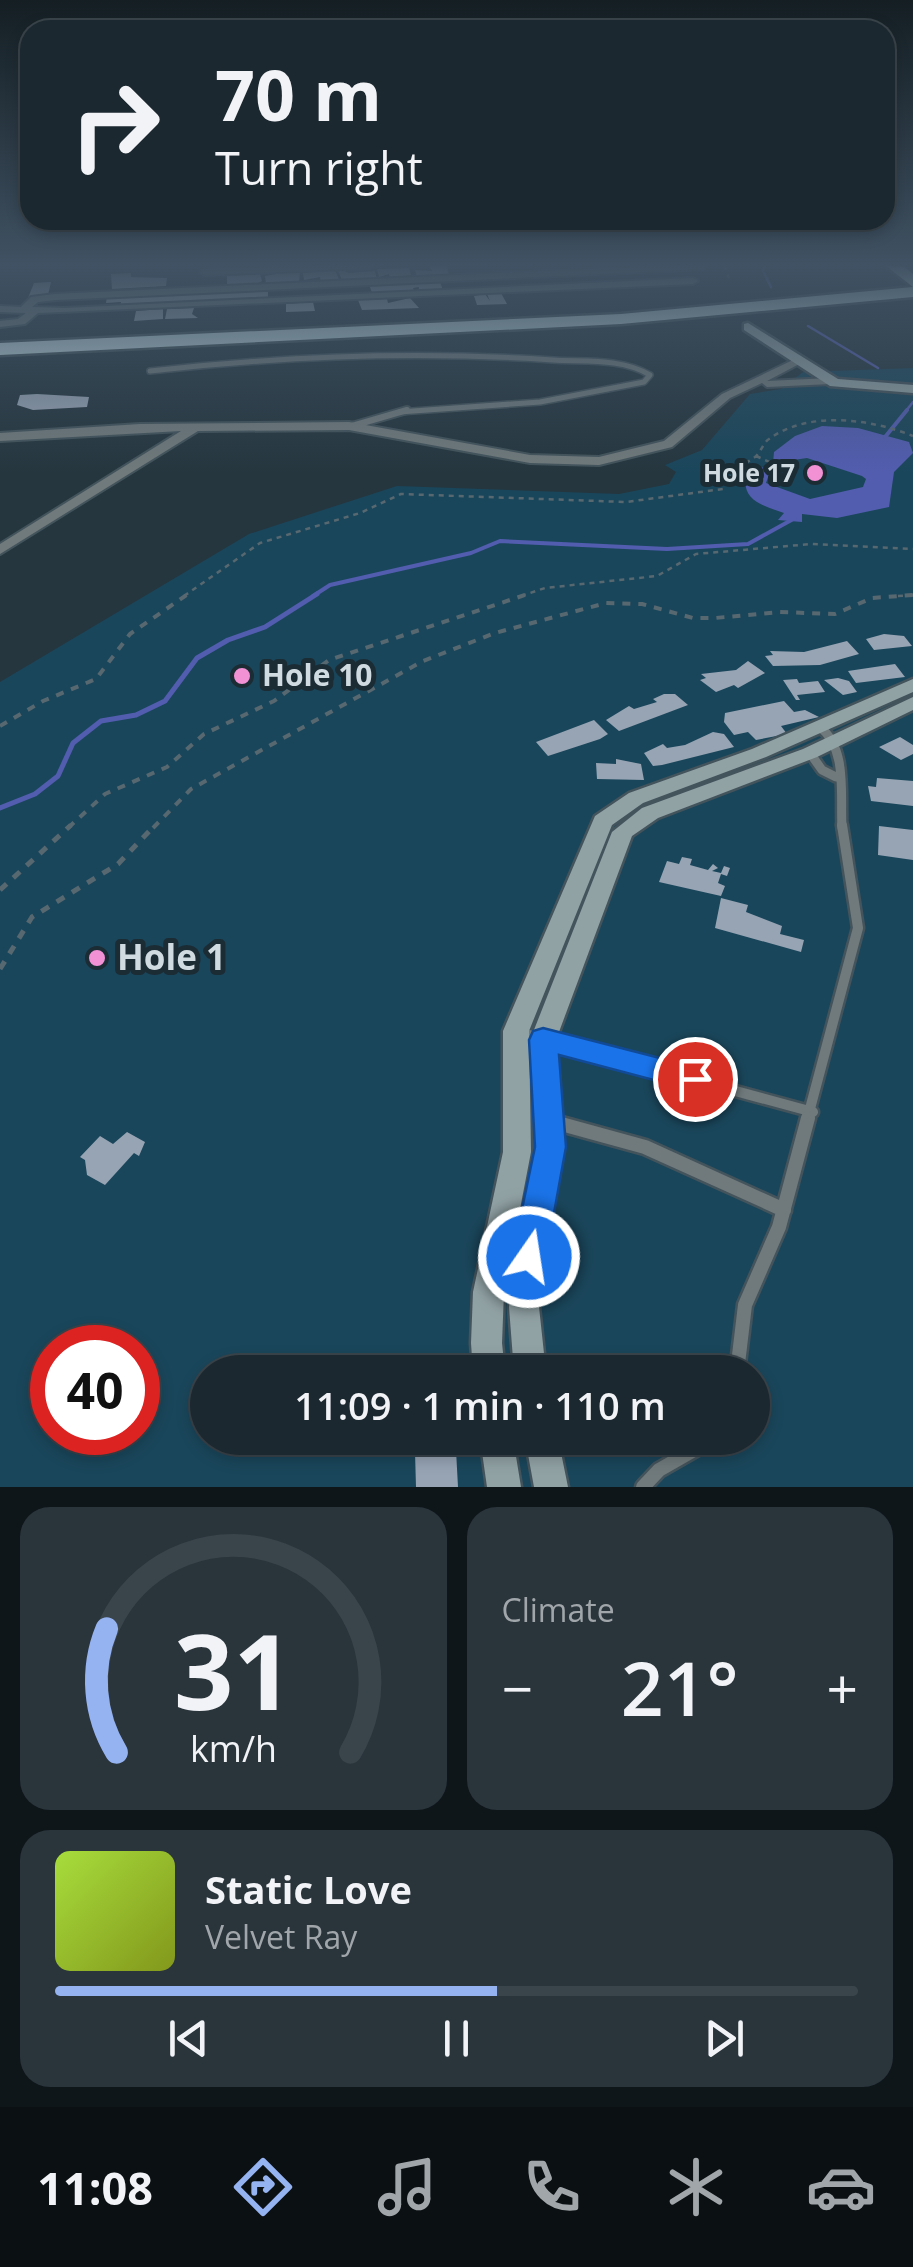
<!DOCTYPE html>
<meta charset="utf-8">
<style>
:root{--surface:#1c282f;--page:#29343b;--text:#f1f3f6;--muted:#a0a6aa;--line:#3a444b;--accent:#95b2f1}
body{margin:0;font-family:"Open Sans",sans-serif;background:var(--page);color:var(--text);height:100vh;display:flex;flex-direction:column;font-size:38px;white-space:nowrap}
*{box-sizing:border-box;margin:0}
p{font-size:32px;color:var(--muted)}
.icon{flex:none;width:55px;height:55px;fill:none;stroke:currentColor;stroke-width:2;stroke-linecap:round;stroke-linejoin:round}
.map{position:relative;height:1487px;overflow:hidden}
.side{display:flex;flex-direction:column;gap:20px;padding:20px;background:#0f161a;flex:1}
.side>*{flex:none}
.top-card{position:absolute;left:20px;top:20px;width:875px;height:210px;border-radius:30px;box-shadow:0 5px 15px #0003,0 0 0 2px var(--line);background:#1c282f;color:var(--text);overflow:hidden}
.speed{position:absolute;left:30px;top:1325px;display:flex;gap:20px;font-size:50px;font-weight:700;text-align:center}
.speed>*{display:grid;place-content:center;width:130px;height:130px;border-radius:50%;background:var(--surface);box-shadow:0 5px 15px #0003,0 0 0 2px var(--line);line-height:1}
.speed .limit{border:15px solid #d22;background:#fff;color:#111}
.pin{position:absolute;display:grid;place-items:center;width:85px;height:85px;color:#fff;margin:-42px;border:5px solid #fff;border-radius:50%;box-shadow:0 2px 10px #0007}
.me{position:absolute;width:110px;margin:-55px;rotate:13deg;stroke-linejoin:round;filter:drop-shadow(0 0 8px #0008)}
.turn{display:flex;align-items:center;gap:35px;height:210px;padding:0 30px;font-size:45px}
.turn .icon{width:130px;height:130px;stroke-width:2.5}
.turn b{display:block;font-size:70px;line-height:85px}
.big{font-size:75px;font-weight:600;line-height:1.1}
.side .widget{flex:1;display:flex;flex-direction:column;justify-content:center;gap:15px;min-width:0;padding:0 35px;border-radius:30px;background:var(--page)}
.side .dial{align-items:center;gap:0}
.dial svg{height:260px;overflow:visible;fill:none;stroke:var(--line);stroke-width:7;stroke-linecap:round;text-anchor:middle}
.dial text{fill:var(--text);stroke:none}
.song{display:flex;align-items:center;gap:30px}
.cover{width:120px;height:120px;border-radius:15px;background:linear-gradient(135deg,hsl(80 70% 55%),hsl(70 70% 35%))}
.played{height:10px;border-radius:5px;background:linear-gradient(90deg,var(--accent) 55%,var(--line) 55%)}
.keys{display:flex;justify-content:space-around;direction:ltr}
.heat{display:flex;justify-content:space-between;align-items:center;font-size:55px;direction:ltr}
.side .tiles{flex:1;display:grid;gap:20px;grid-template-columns:1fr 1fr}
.widget:last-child{grid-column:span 2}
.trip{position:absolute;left:190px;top:1355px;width:580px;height:100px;border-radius:50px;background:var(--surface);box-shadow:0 5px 15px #0003,0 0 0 2px var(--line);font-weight:600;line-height:100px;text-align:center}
.tabs{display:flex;height:160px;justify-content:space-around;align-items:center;background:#0b1013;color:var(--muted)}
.tabs .icon{width:70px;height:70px}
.tabs .on{color:var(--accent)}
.tabs b{font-size:45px;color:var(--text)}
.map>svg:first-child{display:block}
.green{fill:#1a465b;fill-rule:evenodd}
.water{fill:#525daf}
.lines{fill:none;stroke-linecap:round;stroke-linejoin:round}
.stream-far2{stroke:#525daf;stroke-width:2.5}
.stream-far1{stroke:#525daf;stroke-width:4}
.stream{stroke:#525daf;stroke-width:5}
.building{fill:#97a4b4}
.lane-far4-casing{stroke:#44545c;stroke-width:8}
.lane-far3-casing{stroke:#44545c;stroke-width:10}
.lane-far2-casing{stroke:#44545c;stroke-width:14}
.lane-far1-casing{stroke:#44545c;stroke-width:15}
.lane-casing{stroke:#44545c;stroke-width:19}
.street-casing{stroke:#44545c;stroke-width:4}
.secondary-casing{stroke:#44545c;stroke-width:5}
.highway-casing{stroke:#44545c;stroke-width:5}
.path-far2{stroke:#586870;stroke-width:2.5;stroke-dasharray:5 5;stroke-linecap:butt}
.path-far1{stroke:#586870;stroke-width:4;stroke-dasharray:8 8;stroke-linecap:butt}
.path{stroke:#586870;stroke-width:5;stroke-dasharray:9 9;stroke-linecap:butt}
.lane-far4{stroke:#707a7c;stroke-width:5}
.lane-far3{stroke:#707a7c;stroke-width:6}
.lane-far2{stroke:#707a7c;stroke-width:9}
.lane-far1{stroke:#707a7c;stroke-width:10}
.lane{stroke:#707a7c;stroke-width:14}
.street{fill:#707a7c;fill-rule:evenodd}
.secondary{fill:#91a2a5;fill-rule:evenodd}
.highway{fill:#c2dce0;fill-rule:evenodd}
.route{fill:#1a73e8;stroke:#114b97;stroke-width:2.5}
.poi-dot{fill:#f391d5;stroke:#1b2c35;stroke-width:4}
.labels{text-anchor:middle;stroke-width:10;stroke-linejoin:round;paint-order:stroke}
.far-poi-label{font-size:25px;font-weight:bold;fill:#d0dbe1;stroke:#1b2c35;text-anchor:end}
.poi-label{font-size:30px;font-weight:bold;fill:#d0dbe1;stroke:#1b2c35;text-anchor:start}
.near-poi-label{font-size:35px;font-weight:bold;fill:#d0dbe1;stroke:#1b2c35;text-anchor:start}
</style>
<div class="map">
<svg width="913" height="1487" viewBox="0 0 913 1487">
<rect width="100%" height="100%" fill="#25363f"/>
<!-- green -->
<path class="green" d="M913 368V1487H0V682L249 534 397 486 619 494 669 484 676 472 665 465 702 450 750 394 781 389 803 372ZM52 1348H138V1432H52ZM208 1372H752V1438H208Z"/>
<!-- water -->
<path class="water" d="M822 426 858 428 909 442 913 453 894 472 889 507 837 518 802 514V522L778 520 784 513C764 506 741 501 746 475L760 467 771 469 766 483 810 499 863 487 866 479 862 476 807 458 773 463 774 452 795 436Z"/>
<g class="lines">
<!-- stream-far2 -->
<path class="stream-far2" d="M765 265 763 271 771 287
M808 326 878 368
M905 412 913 402"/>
<!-- stream-far1 -->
<path class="stream-far1" d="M885 437 907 410
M313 596 330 585 471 553 500 541 667 549 748 544 795 518"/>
<!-- stream -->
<path class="stream" d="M0 808 35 794 58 776 73 743 101 721 136 715 165 701 197 658 228 640 265 627 317 594"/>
</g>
<!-- building -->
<path class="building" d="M429 265H447L449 275 417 277 415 270 432 271Z
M337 268 349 273 375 271 377 280H342Z
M409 268 411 275 390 279 389 274 379 277 377 269Z
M300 270 299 284H266L265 276Z
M335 270 340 282 321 283 320 277 304 280 303 273Z
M131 273V277L167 278 166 286 112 289 111 274Z
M260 274 262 281 253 286 227 284V276Z
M51 282 48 295 28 298 34 283Z
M440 282 443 290 418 293 419 287 413 288 415 293H372L369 284Z
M249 290 268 292V297L120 307 121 302 106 303 107 296Z
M501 293 507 304 477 305 474 296 485 294 490 301 487 294Z
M410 298 419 308 362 310 358 300 387 299 388 303Z
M313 302 315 311 286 312V304Z
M194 308 192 314 198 318 165 319 167 309Z
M163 309V319L134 321 136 311Z
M20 395 37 394 89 397 87 407 33 410 17 405Z
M884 634 904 636 912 646 874 650 866 639Z
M847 641 859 654 820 665 773 666 765 656 773 655 770 651 804 652Z
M748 661 765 673 738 688 734 685 716 692 700 680 706 678 701 674 736 670Z
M895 664 905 677 856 683 848 671Z
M838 678 849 681 857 692 843 695 824 680Z
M797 679 799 683 818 681 825 692 797 695 800 700H796L783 680Z
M664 694H675L688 705 619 731 606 720 629 706 634 709 657 702 653 699Z
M784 701 794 712 805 710 819 717 781 726 787 734 756 740 748 732 734 735 724 722 725 713Z
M594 720 608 734 600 739 548 756 536 742Z
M713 732 724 734 734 747 662 765 653 766 644 753 663 744 667 748 685 745Z
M900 737 913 745V754L901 760 879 747Z
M616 759 641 764 644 780 597 779 596 763 616 764Z
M877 778 913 781V806L871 801 868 786 876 787Z
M879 826 913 830V860L878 855Z
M682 857 692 859 690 865 708 870 713 864 718 868 712 871 721 873 724 866 730 868 727 876 721 874 718 883 725 886 721 896 659 882 667 861 679 864Z
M721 898 748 905 746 912 782 926 780 934 804 940 801 952 715 928Z
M127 1132 145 1142 139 1156 134 1153 105 1185 87 1175 85 1160 80 1157 100 1136 113 1144Z
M456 1450 458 1487H416L415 1452Z"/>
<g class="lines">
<defs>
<path id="lane-far4" d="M150 371C284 356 418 351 553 360 585 362 622 358 650 375L644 382 540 402 399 412"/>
<path id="lane-far3" d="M352 426 407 410"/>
<path id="lane-far2" d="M819 726C848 749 840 793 842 828
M810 753 822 770 836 777"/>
<path id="lane-far1" d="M518 1032 813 1112
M807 1120 858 928 842 825"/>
<path id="lane" d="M554 1122 645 1147 784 1210
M737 1372 745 1305 779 1227 808 1118
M643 1487 659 1470 715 1438"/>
<path id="street" d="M310 265H375L370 268 205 275 200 272 205 269Z
M671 265 708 266 703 269 55 300 38 302 32 307 65 308 693 278 698 281 693 284 38 313 25 324 0 327V321L18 319 26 313 0 312V306L21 307 31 297 55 294Z
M793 360 803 362 767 381 830 378 836 381 830 384 767 387 762 383 730 398 672 447 599 465 530 463 349 430 198 431 0 554V544L181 431 0 441V433L140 424 349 422 530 455 599 457 664 441 722 394Z"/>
<path id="secondary" d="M748 323 838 379 913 385V393L830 386 744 330V324Z
M913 679V692L766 757 643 803 612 825 529 1031 531 1152 504 1292 502 1343 505 1372H473L471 1343 473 1292 503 1152V1031L595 816 629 793 752 749Z
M913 697V710L817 757 658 818 632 836 556 1040 564 1147 544 1257 539 1307 546 1372H514L509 1307 514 1257 536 1147 530 1040 612 832 642 808 803 749Z
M480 1438H513L521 1487H487Z
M525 1438H558L568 1487H534Z"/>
<path id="highway" d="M885 265H902L913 274V297L621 324 0 355V343L621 314 913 287Z"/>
</defs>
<!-- lane-far4 casing -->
<use href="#lane-far4" class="lane-far4-casing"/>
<!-- lane-far3 casing -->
<use href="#lane-far3" class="lane-far3-casing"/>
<!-- lane-far2 casing -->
<use href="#lane-far2" class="lane-far2-casing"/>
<!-- lane-far1 casing -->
<use href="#lane-far1" class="lane-far1-casing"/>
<!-- lane casing -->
<use href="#lane" class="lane-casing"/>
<!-- street casing -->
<use href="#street" class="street-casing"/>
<!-- secondary casing -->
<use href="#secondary" class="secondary-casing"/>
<!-- highway casing -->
<use href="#highway" class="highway-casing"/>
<!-- path-far2 -->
<path class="path-far2" d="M724 265 729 278
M756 456 781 467
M184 596 260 543 360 513 401 494 626 502 723 489C735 469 737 469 755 457 761 452 763 443 769 439 809 410 871 419 913 436
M521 596 545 588 657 576 696 554 811 544 913 549
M898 596 913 595"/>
<!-- path-far1 -->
<path class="path-far1" d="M0 726 43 701 96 679 130 634 188 594
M68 828 105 794 167 767 204 734 274 701 329 660 528 594
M153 828 191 789 423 661 495 633 606 603 642 604 693 618H715L780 612 835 614 872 598 913 595"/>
<!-- path -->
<path class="path" d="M0 890 71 825
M0 969 32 917 118 864 155 825"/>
<!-- lane-far4 -->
<use href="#lane-far4" class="lane-far4"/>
<!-- lane-far3 -->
<use href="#lane-far3" class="lane-far3"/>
<!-- lane-far2 -->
<use href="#lane-far2" class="lane-far2"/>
<!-- lane-far1 -->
<use href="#lane-far1" class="lane-far1"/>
<!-- lane -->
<use href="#lane" class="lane"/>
<!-- street -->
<use href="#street" class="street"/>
<!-- secondary -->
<use href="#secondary" class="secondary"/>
<!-- highway -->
<use href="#highway" class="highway"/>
</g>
<!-- sky -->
<linearGradient id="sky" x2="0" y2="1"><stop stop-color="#141e23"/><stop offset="0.56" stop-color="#405263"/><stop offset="1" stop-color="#405263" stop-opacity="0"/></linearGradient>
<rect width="913" height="473" fill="url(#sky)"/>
<!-- route -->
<path class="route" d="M543 1028 695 1067 705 1070 710 1079 705 1088 695 1091 559 1055 566 1147 546 1257 541 1268 529 1272 517 1268 512 1257 535 1147 529 1040 533 1031Z"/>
<!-- markers -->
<g class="poi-dot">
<circle cx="815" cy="473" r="10"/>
<circle cx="242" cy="676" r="10"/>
<circle cx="97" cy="958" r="10"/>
</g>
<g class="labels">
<!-- far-poi labels -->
<g class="far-poi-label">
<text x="795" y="482">Hole 17</text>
</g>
<!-- poi labels -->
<g class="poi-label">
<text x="262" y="686">Hole 10</text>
</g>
<!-- near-poi labels -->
<g class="near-poi-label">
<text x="117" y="970">Hole 1</text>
</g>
</g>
</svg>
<div class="speed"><div class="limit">40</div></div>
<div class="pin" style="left:695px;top:1079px;background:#d93025"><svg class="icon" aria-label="arrive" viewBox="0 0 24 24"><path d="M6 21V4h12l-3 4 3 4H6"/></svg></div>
<svg class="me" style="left:529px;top:1257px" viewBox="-20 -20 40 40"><circle r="17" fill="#1a73e8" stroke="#fff" stroke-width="3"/><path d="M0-11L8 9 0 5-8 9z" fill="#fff"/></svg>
<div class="trip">11:09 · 1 min · 110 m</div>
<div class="top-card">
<div class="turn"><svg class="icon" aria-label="right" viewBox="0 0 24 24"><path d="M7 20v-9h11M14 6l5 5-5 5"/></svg><div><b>70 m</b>Turn right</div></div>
</div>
</div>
<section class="side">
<div class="tiles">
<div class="widget dial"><svg viewBox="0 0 100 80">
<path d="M14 69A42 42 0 1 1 86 69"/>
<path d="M14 69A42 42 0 0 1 11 31" stroke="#95b2f1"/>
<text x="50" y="56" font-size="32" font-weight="700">31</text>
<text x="50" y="72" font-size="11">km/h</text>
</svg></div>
<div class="widget"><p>Climate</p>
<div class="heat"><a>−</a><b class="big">21°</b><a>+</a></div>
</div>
<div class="widget">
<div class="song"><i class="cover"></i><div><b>Static Love</b><p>Velvet Ray</p></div></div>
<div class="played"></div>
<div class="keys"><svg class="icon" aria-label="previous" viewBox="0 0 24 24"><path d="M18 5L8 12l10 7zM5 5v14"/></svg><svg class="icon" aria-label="pause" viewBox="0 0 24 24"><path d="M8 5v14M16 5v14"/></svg><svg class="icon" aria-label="next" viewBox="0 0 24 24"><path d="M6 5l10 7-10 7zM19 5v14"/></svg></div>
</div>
</div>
</section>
<nav class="tabs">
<b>11:08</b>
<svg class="icon on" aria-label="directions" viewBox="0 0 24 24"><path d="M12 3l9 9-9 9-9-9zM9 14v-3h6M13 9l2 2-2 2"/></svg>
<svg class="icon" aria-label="music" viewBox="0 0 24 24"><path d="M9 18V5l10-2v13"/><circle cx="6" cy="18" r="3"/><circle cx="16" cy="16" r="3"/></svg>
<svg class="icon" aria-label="phone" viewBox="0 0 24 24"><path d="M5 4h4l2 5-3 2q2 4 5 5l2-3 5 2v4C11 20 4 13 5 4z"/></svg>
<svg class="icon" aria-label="climate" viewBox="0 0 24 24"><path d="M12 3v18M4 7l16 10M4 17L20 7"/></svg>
<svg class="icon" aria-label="car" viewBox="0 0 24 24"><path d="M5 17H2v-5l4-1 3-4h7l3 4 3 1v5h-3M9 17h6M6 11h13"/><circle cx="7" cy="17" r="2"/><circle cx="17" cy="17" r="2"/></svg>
</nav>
